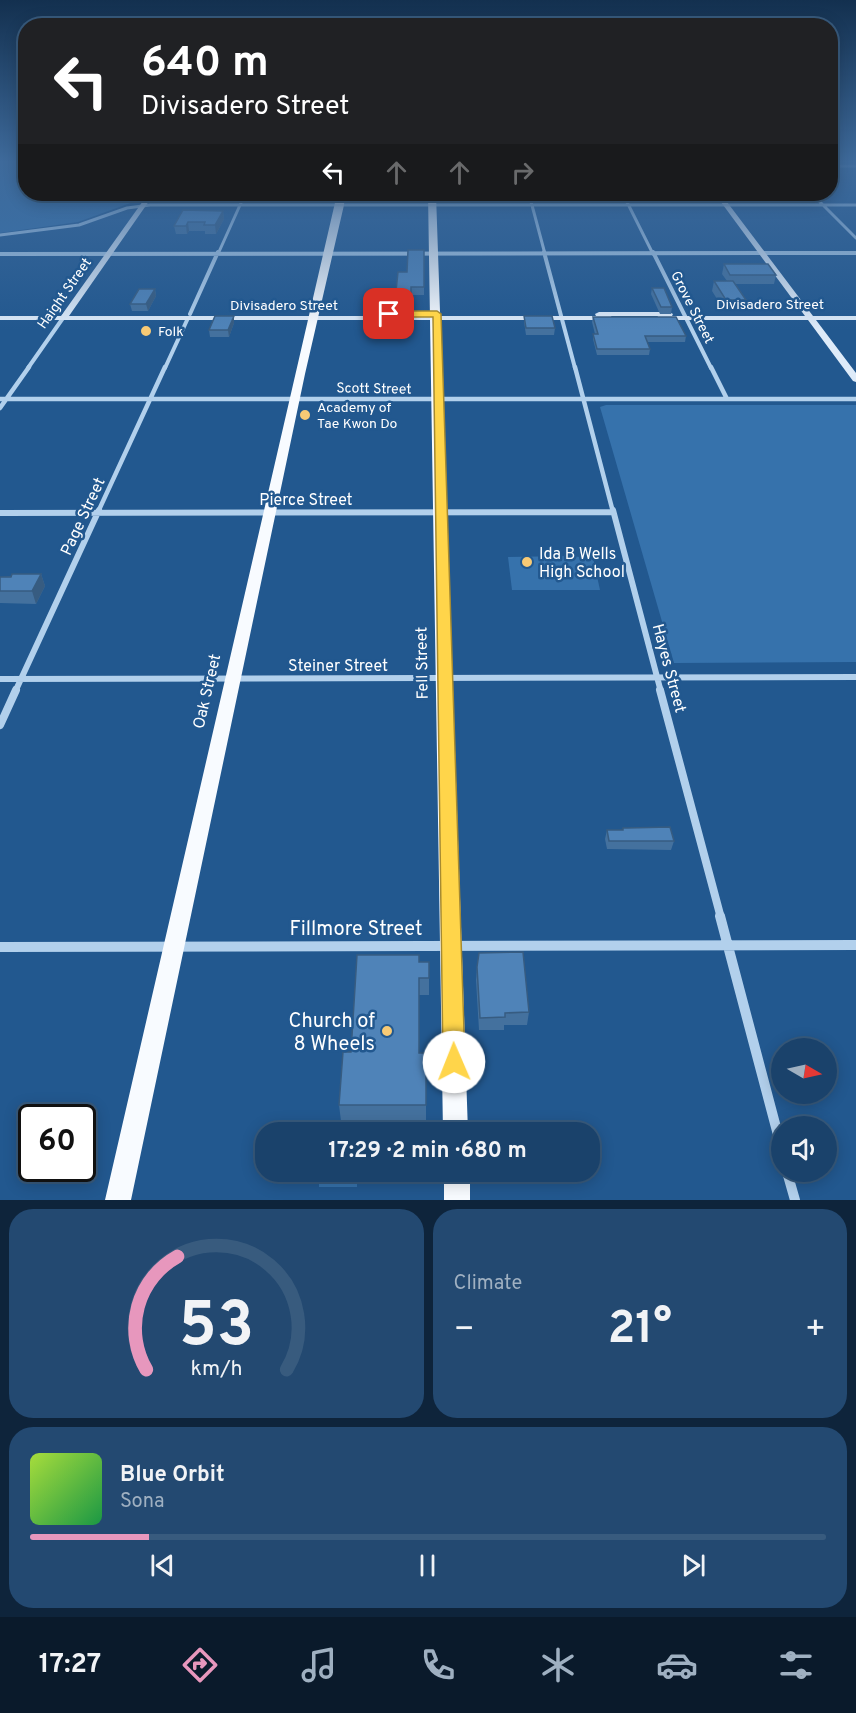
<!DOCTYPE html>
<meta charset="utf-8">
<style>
:root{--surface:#1a426b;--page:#234971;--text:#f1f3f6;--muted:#9fb0c1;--line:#385b7e;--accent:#e797bd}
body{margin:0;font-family:Overpass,sans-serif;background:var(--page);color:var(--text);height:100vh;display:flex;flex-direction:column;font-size:22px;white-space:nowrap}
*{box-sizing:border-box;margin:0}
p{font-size:20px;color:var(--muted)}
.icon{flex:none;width:33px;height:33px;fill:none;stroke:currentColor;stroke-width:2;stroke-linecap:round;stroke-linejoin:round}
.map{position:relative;height:1200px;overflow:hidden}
.sheet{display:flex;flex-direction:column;gap:9px;padding:9px;background:#0e243b;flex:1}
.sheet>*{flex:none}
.hud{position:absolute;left:18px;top:18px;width:820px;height:183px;border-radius:24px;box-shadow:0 3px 15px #0003,0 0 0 2px var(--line);background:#202124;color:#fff;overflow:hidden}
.needle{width:39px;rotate:99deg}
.tools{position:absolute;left:771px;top:1038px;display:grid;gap:12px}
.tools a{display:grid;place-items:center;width:66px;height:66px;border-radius:50%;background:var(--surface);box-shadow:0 3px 15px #0003,0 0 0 2px var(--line);font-size:30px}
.speed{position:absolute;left:18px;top:1104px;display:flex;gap:12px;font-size:30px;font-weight:700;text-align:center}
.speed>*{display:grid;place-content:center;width:78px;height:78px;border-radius:50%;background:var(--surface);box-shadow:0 3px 15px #0003,0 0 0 2px var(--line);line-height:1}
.speed .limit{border:3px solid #111;border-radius:9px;background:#fff;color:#111}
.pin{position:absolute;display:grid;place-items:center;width:51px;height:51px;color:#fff;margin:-26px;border-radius:12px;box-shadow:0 3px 9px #0006}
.me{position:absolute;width:66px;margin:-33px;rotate:359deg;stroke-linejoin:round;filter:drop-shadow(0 0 4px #0008)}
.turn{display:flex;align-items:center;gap:21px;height:126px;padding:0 24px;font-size:27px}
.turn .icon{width:78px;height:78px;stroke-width:2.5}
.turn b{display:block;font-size:42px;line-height:51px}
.lanes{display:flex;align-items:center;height:57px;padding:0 24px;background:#0003;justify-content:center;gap:30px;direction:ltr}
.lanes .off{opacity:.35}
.big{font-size:45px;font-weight:700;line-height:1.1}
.sheet .card{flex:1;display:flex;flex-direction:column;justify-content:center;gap:9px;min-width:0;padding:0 21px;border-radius:24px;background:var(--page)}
.sheet .dial{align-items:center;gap:0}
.dial svg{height:156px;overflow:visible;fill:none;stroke:var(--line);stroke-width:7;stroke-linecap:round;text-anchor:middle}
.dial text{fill:var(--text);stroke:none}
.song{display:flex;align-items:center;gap:18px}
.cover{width:72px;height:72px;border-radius:9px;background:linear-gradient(135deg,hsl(80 70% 55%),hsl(140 70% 35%))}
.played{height:6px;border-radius:3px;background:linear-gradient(90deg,var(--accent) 15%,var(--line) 15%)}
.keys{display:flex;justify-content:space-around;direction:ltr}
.heat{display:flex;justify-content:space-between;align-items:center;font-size:33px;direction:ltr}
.sheet .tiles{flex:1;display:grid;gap:9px;grid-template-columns:1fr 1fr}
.card:last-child{grid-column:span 2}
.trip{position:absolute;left:255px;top:1122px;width:345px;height:60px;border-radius:24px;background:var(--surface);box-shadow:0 3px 15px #0003,0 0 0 2px var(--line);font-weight:700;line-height:60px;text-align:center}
.tab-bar{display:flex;height:96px;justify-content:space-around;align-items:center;background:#0a1a2b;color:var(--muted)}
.tab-bar .icon{width:42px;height:42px}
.tab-bar .on{color:var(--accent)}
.tab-bar b{font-size:27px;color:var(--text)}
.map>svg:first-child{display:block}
.green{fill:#3672ac}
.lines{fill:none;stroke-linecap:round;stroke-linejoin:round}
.street-far5{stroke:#b2d0ec;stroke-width:3}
.street-far4{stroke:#b2d0ec;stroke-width:4}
.street-far3{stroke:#b2d0ec;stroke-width:4.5}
.street-far2{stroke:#b2d0ec;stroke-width:6}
.street-far1{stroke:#b2d0ec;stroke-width:8}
.street{stroke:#b2d0ec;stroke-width:10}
.secondary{fill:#deebf9;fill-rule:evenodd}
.primary{fill:#f8fbff;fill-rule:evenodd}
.wall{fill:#44719e}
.shaded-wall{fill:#375c81}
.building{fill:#4f83b8;stroke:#375c81;stroke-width:1.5}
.route{fill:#ffd54a;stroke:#a68a30;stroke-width:1.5}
.poi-dot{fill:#f8ca75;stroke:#22588f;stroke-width:2}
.labels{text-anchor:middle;stroke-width:5;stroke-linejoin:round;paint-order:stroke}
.far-street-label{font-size:14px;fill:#fff;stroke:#22588f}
.far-poi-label{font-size:14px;fill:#fff;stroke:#22588f;text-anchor:start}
.street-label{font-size:16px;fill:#fff;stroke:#22588f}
.poi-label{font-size:16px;fill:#fff;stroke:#22588f;text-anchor:start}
.near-street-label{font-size:20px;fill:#fff;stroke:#22588f}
.near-poi-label{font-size:20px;fill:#fff;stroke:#22588f;text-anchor:end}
</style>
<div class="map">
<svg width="856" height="1200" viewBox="0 0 856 1200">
<rect width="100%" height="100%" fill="#22588f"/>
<!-- green -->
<path class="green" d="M0 162H25L26 194H141L133 202 78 222 0 233Z
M349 194H425V202H347Z
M606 405H856V662L674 663 600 407Z
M569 556 593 558 600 590H512L508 557Z
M319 1172H357V1187H319Z"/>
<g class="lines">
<!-- street-far5 -->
<path class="street-far5" d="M831 166H856
M529 194 545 254
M623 194 653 254
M812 194 856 238
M0 235 79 225 127 208 150 205H856
M25 254 856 253
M218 254 245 194"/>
<!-- street-far4 -->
<path class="street-far4" d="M544 252 575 368
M653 252 711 368
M0 254 856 253
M190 314 218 252
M28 368 63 318
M165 368 188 318"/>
<!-- street-far3 -->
<path class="street-far3" d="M575 367 613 512
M711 367 727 399
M0 399H856
M0 408 29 367
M98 512 165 367"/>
<!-- street-far2 -->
<path class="street-far2" d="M613 510 661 692
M0 513 613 512
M0 679 856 677
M15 692 99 510"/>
<!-- street-far1 -->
<path class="street-far1" d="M660 690 721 918
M0 725 16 690"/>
<!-- street -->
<path class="street" d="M720 916 782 1150
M0 947 856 945
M787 1172 795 1200"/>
<!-- secondary -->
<path class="secondary" d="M148 194H154L69 316H596L595 314 599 312H669L673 314 672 316H805L715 194H721L813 316H856V320H816L856 373V382L853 381 808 320H661L657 318 658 316H611L612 318 608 320H0V316H61Z"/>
<!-- primary -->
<path class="primary" d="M337 194H345L344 205 305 374 131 1200H105Z
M428 194H436L468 1132H443Z
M444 1172H470V1200H444Z"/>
</g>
<!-- wall -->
<path class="wall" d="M223 211 224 219 216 234H205V231H189L187 234H176L174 226Z
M424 250V295H411V314H402V310H395V301L407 272Z
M724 264 776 275 774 284H735L746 300 744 310H724L712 291 714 281H727L722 274Z
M652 288 672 307 671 314H660L651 294Z
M155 289 156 296 148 311H132L130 304Z
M524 316 555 328 554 335H526L524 322Z
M593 317 686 336 685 342H647L650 349 649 355H597L593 339V334H595L592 322Z
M401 319H411V327H401Z
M234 323 229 337H210L209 330Z
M41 574 45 586 36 604 0 603V577Z
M623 828 674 841 671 850 607 849 605 839 607 830H623Z
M419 962H429V995H419V1053H426V1121H341L339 1105 351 1052Z
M477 967 529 1012 527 1025H504V1030H479L476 980Z"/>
<!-- shaded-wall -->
<path class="shaded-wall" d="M223 211 224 219 216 234 215 225Z
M188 222 189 231 187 234 186 226Z
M155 289 156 296 148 311 146 304Z
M234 316V323L229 337 228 330Z
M41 574 45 586 36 604 32 591Z"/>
<!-- building -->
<path class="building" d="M183 210 223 211 215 225H204L205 222H188L186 226H174Z
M408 250H424V287H411V306H402V301H395L398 272H407Z
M724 264H768L776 275H730Z
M714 281H733L746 300H726Z
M652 288H664L672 307H661Z
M139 289H155L146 304H130Z
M215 316H234L228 330H209Z
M524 316H552L555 328H526Z
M593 317H676L686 336H645L650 349H597L593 334H598Z
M401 319H411V324H401Z
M12 574H41L32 591H0V577H11Z
M670 827 674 841H609L607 830H623V828H627Z
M523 952 529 1012 505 1013V1017L480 1018 477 967 479 953Z
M357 955H419V962H429V978H419V1053H426V1105H339L343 1052H351Z"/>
<!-- sky -->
<linearGradient id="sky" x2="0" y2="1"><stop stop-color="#13304f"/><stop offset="0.49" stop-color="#3e6a9b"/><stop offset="1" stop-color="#3e6a9b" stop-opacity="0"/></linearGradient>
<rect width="856" height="330" fill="url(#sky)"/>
<!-- route -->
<path class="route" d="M437 311 441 314 465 1062 462 1069 454 1072 447 1069 443 1062 433 317H389L385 314 389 311Z"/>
<!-- markers -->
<g class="poi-dot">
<circle cx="146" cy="331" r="6"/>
<circle cx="305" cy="415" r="6"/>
<circle cx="527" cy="562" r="6"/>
<circle cx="387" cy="1031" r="6"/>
</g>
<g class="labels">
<!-- far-street labels -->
<g class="far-street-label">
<text transform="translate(64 293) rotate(-55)" y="5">Haight Street</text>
<text x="770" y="309">Divisadero Street</text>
<text x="284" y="310">Divisadero Street</text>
<text transform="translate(693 307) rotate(63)" y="5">Grove Street</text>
<text transform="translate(374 388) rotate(1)" y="5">Scott Street</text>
</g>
<!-- far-poi labels -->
<g class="far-poi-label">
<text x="158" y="336">Folk</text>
<text x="317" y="412">Academy of<tspan x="317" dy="16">Tae Kwon Do</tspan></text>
</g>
<!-- street labels -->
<g class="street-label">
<text x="306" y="505">Pierce Street</text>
<text transform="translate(82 516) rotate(-65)" y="6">Page Street</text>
<text transform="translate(421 663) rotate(-91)" y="6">Fell Street</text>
<text x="338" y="671">Steiner Street</text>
<text transform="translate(670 668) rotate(75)" y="6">Hayes Street</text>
<text transform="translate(206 691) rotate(-77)" y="6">Oak Street</text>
</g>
<!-- poi labels -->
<g class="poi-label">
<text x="539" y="559">Ida B Wells<tspan x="539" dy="18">High School</tspan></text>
</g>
<!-- near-street labels -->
<g class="near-street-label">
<text x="356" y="935">Fillmore Street</text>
</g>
<!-- near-poi labels -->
<g class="near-poi-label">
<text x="375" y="1027">Church of<tspan x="375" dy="23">8 Wheels</tspan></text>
</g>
</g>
</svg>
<div class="tools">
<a><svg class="needle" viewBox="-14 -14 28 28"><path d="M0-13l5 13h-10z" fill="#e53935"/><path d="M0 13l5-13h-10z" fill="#9fb0c1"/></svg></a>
<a><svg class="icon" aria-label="sound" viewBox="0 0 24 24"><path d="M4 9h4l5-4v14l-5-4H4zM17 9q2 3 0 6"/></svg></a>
</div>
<div class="speed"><div class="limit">60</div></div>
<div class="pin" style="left:389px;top:314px;background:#d93025"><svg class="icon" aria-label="arrive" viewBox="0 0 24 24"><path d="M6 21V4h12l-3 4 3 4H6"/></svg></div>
<svg class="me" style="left:454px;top:1062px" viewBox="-20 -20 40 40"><circle r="19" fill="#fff"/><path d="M0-13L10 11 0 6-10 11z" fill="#ffd54a"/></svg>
<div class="trip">17:29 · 2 min · 680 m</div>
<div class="hud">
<div class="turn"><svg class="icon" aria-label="left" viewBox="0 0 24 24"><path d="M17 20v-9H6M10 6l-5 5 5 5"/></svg><div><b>640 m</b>Divisadero Street</div></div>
<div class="lanes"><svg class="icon" aria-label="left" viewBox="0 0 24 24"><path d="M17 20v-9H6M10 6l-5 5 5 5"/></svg><svg class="icon off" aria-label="ahead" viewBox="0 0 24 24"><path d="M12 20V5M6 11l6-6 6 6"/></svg><svg class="icon off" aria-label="ahead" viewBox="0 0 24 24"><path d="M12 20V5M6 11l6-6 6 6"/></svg><svg class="icon off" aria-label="right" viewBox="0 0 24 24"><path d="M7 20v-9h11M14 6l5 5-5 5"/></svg></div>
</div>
</div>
<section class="sheet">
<div class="tiles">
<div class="card dial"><svg viewBox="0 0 100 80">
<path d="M14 69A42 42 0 1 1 86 69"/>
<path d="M14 69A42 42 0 0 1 30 11" stroke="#e797bd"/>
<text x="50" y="56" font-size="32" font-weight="700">53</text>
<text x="50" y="72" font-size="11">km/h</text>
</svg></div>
<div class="card"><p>Climate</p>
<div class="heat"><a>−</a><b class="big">21°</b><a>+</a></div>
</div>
<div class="card">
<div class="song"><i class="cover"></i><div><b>Blue Orbit</b><p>Sona</p></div></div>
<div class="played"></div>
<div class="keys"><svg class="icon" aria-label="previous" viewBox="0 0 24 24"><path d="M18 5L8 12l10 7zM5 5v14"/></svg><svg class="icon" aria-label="pause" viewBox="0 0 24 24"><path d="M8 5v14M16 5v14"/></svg><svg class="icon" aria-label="next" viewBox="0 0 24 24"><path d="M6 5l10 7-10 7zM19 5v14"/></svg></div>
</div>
</div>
</section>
<nav class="tab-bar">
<b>17:27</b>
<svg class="icon on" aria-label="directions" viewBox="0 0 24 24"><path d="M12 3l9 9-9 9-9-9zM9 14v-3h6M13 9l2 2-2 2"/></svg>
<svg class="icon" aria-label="music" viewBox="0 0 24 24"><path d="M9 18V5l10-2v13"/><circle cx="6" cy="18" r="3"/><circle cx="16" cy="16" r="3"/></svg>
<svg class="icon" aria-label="phone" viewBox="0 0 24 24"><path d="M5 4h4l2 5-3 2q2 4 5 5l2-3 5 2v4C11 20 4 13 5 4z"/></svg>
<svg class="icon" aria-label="climate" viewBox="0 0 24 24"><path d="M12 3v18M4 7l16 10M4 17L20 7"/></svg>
<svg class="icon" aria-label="car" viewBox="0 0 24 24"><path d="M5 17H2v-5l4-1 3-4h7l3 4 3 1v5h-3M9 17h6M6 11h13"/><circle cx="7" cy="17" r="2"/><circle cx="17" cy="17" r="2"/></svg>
<svg class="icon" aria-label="filters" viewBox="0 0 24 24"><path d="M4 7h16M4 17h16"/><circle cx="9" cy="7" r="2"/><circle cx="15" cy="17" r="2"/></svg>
</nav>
